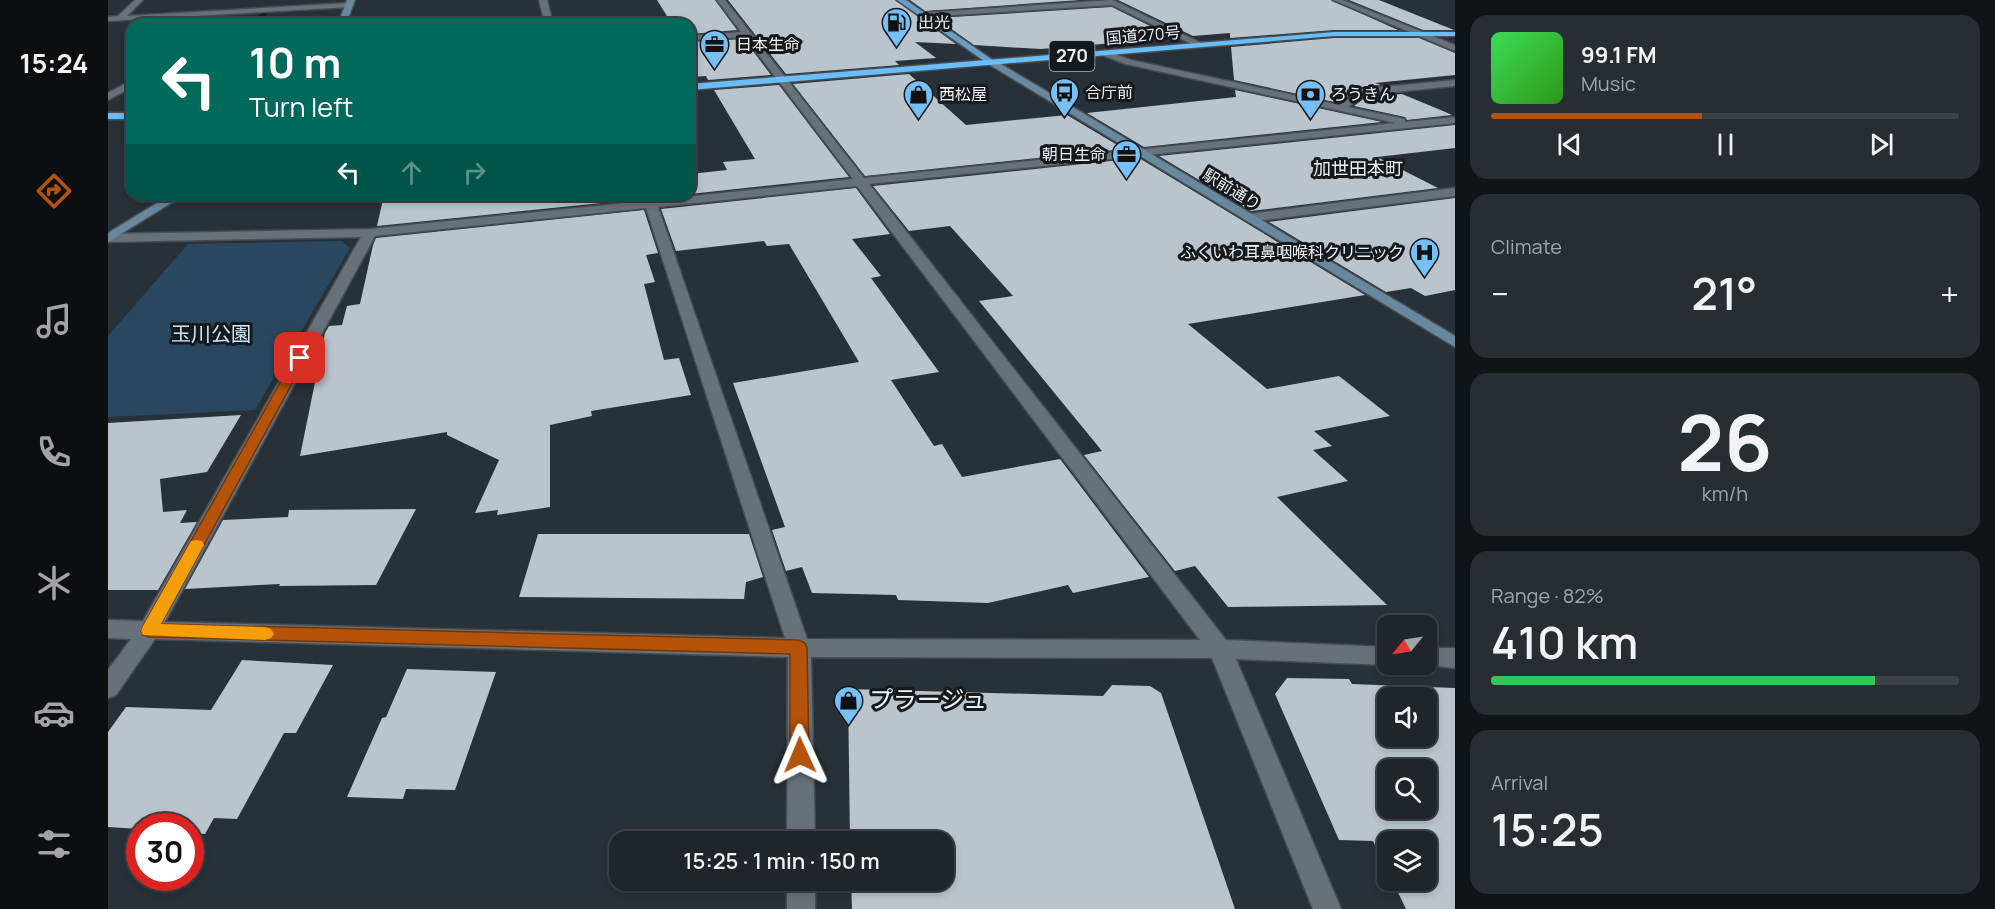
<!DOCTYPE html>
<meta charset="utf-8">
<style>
:root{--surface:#1f252a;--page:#272d32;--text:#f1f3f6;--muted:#a1a5a8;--line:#3c4247;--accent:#b45309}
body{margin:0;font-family:Manrope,"Noto Sans JP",sans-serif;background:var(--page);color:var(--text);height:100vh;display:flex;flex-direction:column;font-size:22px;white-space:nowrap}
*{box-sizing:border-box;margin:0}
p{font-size:20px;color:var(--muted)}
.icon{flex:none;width:33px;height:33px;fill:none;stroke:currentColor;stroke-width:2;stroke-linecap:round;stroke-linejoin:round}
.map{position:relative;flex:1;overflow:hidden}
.sheet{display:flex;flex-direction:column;gap:15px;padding:15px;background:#111417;width:540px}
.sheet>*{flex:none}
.banner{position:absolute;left:18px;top:18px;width:570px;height:183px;border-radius:18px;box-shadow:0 3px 9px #0003,0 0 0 2px var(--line);background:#00695c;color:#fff;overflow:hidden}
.needle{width:39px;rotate:240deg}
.fabs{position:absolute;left:1269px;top:615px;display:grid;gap:12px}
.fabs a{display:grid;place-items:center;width:60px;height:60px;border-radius:12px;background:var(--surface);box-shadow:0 3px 9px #0003,0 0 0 2px var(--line);font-size:30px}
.speed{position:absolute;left:18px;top:813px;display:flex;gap:12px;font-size:30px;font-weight:700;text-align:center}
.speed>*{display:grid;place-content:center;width:78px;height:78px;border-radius:50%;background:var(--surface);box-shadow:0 3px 9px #0003,0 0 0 2px var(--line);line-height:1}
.speed .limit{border:9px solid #d22;background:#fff;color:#111}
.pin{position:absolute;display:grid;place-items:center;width:51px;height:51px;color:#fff;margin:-26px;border-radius:12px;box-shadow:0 3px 9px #0006}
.me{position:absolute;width:66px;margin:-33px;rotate:359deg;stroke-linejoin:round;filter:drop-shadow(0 0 4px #0008)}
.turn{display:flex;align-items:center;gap:21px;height:126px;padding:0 24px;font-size:27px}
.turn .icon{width:78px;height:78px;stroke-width:2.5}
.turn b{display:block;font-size:42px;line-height:51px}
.lanes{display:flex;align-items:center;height:57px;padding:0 24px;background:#0003;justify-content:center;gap:30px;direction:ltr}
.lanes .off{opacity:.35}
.big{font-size:45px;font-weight:600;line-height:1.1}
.sheet .widget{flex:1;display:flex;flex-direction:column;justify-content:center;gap:9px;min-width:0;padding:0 21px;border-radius:18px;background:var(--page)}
.sheet .dial{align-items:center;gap:0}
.dial b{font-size:78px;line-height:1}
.song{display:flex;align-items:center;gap:18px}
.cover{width:72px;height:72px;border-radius:9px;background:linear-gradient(135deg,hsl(130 70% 55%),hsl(110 70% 35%))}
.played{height:6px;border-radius:3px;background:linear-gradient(90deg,var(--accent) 45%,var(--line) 45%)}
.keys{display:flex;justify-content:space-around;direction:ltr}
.heat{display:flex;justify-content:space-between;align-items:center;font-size:33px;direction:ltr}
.charge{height:9px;border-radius:4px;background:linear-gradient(90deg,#34c759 82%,var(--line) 0)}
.trip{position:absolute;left:501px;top:831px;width:345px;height:60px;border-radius:18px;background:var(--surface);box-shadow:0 3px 9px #0003,0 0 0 2px var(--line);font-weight:600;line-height:60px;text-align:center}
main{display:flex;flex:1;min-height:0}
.tab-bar{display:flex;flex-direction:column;width:108px;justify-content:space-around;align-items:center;background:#0c0f11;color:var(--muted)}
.tab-bar .icon{width:42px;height:42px}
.tab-bar .on{color:var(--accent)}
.tab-bar b{font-size:27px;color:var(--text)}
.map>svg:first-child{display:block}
.green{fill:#294860}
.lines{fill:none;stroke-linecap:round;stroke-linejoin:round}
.stream{fill:#022238;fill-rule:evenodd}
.building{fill:#bac4cc;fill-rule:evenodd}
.street-casing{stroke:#464d52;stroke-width:3}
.secondary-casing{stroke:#464d52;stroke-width:3}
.primary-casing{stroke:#464d52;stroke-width:3}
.highway-casing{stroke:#464d52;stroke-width:3}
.street{fill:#687179;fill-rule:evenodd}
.secondary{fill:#6888a0;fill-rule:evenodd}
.primary{fill:#699fc7;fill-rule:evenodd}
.highway{fill:#69bdfb;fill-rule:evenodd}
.route{fill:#b45309;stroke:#753606;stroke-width:1.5}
.slow{fill:#f59e0b}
.labels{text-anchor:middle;stroke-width:6;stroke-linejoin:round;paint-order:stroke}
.far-poi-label{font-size:16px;fill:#ecf1f5;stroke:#15191c;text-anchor:start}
.far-street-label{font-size:16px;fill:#ecf1f5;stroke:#15191c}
.shield{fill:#15191c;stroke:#acb0b4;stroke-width:1.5}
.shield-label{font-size:18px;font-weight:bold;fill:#ecf1f5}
.far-quarter-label{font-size:18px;fill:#ecf1f5;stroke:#15191c}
.park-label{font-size:20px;fill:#cbe5fa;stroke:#15191c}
.near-poi-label{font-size:24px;fill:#ecf1f5;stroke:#15191c;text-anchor:start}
</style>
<main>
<nav class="tab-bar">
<b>15:24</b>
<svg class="icon on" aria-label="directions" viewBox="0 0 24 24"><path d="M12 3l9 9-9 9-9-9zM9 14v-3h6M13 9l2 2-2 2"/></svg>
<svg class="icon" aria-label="music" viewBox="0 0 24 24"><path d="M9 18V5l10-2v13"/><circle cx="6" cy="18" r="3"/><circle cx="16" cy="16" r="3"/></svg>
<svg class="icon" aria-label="phone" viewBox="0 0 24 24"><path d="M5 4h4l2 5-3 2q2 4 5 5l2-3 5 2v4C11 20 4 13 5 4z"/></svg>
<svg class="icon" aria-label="climate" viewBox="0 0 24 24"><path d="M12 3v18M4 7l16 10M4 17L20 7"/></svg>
<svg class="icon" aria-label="car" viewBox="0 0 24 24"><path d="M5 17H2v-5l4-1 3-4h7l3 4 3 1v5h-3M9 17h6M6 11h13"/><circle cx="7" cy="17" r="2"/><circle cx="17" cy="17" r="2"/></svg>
<svg class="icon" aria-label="filters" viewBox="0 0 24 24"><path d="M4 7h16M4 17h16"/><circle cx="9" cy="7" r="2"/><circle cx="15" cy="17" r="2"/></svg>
</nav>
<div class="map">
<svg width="1347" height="909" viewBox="0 0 1347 909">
<rect width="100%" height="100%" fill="#293138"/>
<!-- green -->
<path class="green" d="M234 241 242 248 147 410 0 417V336L80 244Z"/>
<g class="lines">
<!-- stream -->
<path class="stream" d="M158 11 160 14 144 24H137Z
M24 91V95L21 94V92Z"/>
</g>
<!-- building -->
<path class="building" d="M549 0H607L629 30 582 34V24H564Z
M620 0H787L848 44 807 42 828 58 787 61 791 65 678 74Z
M802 0H972L817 11Z
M1010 0H1223L1290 30H1226L1122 38V33L1085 36Z
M1241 0H1271L1346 30H1315Z
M1004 7 1066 38 933 49 866 45 828 18Z
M1226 38H1311L1347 53V75L1267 83 1273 85 1253 87 1231 103 1126 80 1123 47Z
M636 39 663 75 600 80 598 76 582 77V42Z
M801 74 858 125 959 115 1016 149 757 176 685 84Z
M671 85 741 177 582 194V174L619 170 615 162 647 159 606 90Z
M1127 90 1274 122 1036 147 979 113 1128 97Z
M1294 94 1335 111 1344 115 1299 120 1297 117 1246 106 1258 97Z
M1347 125V148L1269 157 1330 188 1143 211 1051 156Z
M1031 158 1257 295 1080 324 1159 389 1231 376 1282 416 1206 431 1224 446 1205 450 1240 481 1169 497 1279 605 1120 607 1087 566 1067 571 976 455 994 451 871 301 905 296 842 226 801 231 765 186Z
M748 188 782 234 744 239 773 276 763 278 831 372 783 380 826 446 834 444 854 477 952 459 1041 577 965 593 960 585 880 603 790 600 788 595 704 593 694 567 678 571 664 530 677 527 625 383 751 362 681 244 659 246 656 241 568 251 553 209Z
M276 195H532L533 199 269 226Z
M1347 198V290L1317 296 1303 288 1278 292 1161 222Z
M536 210 550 253 538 255 547 282 536 284 556 360 571 358 583 395 483 411 484 416 442 425V507L389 515 390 510 367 513 391 460 339 435V432L192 456 217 333 221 326 234 325 239 306 252 304 265 245 268 238Z
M133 415 99 472 52 479 55 512 79 510 72 523 89 522 50 590H0V423Z
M308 509 268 585 171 586 172 584 77 589 115 520 180 517 181 510Z
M430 534H641L655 577 638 582 636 599 411 597Z
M134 660 225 665 188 733H176L129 819 106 818 97 834 82 833V826H32V829L0 827V732L18 707 103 710Z
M299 669 388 672 347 790 298 789 295 799 239 797 274 718 278 717Z
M1179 678 1241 679 1244 684 1347 688V909H1298L1284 880H1318V842H1280V871L1265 841 1231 840 1167 694ZM1280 698H1318V736H1280ZM1280 770H1318V808H1280Z
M1004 685 1042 686 1053 693 1127 909H744L743 880H836V842H742L740 689 995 696Z"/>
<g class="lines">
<defs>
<path id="street" d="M27 0H35L19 16 241 3 245 5 241 7 0 21V17L10 16Z
M431 0H439L445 24H437Z
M609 0H617L756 178 1288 123 1018 64 994 55 993 53 997 50 1023 60 1231 105 1254 89 1347 80V86L1257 95 1240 107 1297 119V122L1347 117V123L761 184 1118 640 1280 647V664H1283L1280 665 1128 659 1233 909H1205L1104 658 703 657 707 842H679L680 657 47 639 8 695 0 698V670L23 639 0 638V620L35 621 253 237 0 242V234L262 229 536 201 534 195H546L548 200 745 179 637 37 582 40V36L633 32ZM749 186 1092 640 699 639 550 207ZM538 208 677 638 57 622 267 236Z
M1005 0 1095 44 1088 46 1004 5 814 17 810 15 814 13Z
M1225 0H1235L1347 45V51Z
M24 80V87L0 100V93Z
M1347 188V196L1141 222 1135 218 1141 214Z
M1318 648H1347V668L1312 664H1318Z
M679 880H707V909H679Z"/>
<path id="secondary" d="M239 0H247L238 24H230Z
M882 61H888L1347 336V347L882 65Z
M62 195H76L0 242V233Z"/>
<path id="primary" d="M789 0H798L889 63 882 65Z"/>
<path id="highway" d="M1226 32H1347V36H1226L582 90V84Z
M0 113H24V119H0Z"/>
</defs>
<!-- street casing -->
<use href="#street" class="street-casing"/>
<!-- secondary casing -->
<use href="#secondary" class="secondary-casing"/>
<!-- primary casing -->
<use href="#primary" class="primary-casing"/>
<!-- highway casing -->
<use href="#highway" class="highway-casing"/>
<!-- street -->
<use href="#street" class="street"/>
<!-- secondary -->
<use href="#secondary" class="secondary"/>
<!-- primary -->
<use href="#primary" class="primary"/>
<!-- highway -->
<use href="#highway" class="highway"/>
</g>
<!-- route -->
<path class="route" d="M192 355 198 358 53 624 691 640 697 643 699 648 701 755 699 761 692 764 685 761 682 755V654L41 637 35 635 33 631 35 626 186 358Z"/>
<!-- slow -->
<path class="slow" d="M88 540 94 541 96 545 53 624 157 627 163 629 166 634 163 638 157 640 35 635 33 631 35 626 83 541Z"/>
<!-- icons -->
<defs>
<symbol id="fuel-pin" viewBox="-11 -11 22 30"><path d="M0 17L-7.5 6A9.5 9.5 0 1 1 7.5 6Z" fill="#77c0f7" stroke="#15191c"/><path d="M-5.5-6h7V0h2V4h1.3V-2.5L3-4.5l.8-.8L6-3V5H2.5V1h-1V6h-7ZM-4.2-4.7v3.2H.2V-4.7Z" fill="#111"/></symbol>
<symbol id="office-pin" viewBox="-11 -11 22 30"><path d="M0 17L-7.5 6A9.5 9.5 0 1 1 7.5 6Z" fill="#77c0f7" stroke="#15191c"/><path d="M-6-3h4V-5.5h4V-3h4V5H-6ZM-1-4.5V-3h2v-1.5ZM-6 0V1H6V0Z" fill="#111"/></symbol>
<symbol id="bus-pin" viewBox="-11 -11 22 30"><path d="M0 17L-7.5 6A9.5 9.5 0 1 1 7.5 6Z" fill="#77c0f7" stroke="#15191c"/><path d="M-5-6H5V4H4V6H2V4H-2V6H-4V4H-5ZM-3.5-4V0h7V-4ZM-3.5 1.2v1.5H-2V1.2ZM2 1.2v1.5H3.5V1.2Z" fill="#111"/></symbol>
<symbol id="shop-pin" viewBox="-11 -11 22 30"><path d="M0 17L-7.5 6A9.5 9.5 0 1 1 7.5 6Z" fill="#77c0f7" stroke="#15191c"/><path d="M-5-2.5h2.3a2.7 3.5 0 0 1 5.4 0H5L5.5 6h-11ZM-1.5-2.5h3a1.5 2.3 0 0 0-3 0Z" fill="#111"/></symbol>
<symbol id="bank-pin" viewBox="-11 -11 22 30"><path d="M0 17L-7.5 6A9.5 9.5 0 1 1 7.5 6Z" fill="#77c0f7" stroke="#15191c"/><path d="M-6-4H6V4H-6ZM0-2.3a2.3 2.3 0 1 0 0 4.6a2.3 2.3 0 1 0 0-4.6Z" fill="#111"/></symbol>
<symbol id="hospital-pin" viewBox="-11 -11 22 30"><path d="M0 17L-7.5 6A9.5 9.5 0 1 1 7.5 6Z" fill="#77c0f7" stroke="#15191c"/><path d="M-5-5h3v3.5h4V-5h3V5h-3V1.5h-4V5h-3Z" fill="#111"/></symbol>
</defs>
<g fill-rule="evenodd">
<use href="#fuel-pin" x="772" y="6" width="33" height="45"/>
<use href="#office-pin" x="590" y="28" width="33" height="45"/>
<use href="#bus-pin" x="940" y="76" width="33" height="45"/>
<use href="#shop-pin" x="794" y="78" width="33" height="45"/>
<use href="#bank-pin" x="1186" y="78" width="33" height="45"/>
<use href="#office-pin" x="1002" y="138" width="33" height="45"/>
<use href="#hospital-pin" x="1300" y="236" width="33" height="45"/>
<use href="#shop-pin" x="724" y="684" width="33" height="45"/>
</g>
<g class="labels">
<!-- far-poi labels -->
<g class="far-poi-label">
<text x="810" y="28">出光</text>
<text x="628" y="50">日本生命</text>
<text x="977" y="98">合庁前</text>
<text x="831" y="100">西松屋</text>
<text x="1223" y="100">ろうきん</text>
<text x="998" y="160" text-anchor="end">朝日生命</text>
<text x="1296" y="258" text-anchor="end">ふくいわ耳鼻咽喉科クリニック</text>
</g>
<!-- far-street labels -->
<g class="far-street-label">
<text transform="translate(1035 35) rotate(-5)" y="6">国道270号</text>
<text transform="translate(1124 189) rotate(31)" y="6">駅前通り</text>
</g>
<!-- shield labels -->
<rect class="shield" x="941.5" y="41" width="45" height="30" rx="4.5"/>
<g class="shield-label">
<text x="964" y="62">270</text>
</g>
<!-- far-quarter labels -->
<g class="far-quarter-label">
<text x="1250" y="175">加世田本町</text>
</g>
<!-- park labels -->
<g class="park-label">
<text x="103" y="341">玉川公園</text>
</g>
<!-- near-poi labels -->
<g class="near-poi-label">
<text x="761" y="708">プラージュ</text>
</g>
</g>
</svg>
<div class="fabs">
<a><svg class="needle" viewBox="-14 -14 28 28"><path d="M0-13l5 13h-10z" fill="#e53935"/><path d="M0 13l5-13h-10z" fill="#a1a5a8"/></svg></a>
<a><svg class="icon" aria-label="sound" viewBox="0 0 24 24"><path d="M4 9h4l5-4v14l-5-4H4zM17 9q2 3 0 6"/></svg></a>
<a><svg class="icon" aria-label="search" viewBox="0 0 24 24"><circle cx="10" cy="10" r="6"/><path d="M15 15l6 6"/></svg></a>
<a><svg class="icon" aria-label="layers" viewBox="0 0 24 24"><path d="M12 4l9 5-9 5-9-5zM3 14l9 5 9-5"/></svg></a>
</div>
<div class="speed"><div class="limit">30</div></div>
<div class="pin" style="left:192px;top:358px;background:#d93025"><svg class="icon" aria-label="arrive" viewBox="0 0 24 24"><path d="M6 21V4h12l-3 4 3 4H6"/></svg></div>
<svg class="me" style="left:692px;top:755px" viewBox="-20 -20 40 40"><path d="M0-17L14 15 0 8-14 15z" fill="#b45309" stroke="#fff" stroke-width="4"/></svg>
<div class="trip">15:25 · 1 min · 150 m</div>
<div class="banner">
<div class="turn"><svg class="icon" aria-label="left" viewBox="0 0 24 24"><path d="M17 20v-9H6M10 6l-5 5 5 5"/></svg><div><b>10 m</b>Turn left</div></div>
<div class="lanes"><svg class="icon" aria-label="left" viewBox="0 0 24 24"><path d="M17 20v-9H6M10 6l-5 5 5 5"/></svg><svg class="icon off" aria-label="ahead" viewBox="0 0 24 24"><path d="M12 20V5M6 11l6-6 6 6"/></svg><svg class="icon off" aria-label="right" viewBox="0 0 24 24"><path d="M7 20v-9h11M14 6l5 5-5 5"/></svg></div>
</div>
</div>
<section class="sheet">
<div class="widget">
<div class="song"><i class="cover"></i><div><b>99.1 FM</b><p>Music</p></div></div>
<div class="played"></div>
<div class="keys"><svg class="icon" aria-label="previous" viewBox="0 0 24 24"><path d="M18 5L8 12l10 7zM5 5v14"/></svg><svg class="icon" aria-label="pause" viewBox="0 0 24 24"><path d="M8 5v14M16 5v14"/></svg><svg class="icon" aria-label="next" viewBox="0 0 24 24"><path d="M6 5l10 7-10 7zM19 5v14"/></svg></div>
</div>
<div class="widget"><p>Climate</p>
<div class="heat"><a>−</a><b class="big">21°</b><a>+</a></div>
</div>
<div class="widget dial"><b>26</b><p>km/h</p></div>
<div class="widget"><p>Range · 82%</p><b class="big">410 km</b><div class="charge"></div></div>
<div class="widget"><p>Arrival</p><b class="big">15:25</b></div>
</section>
</main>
